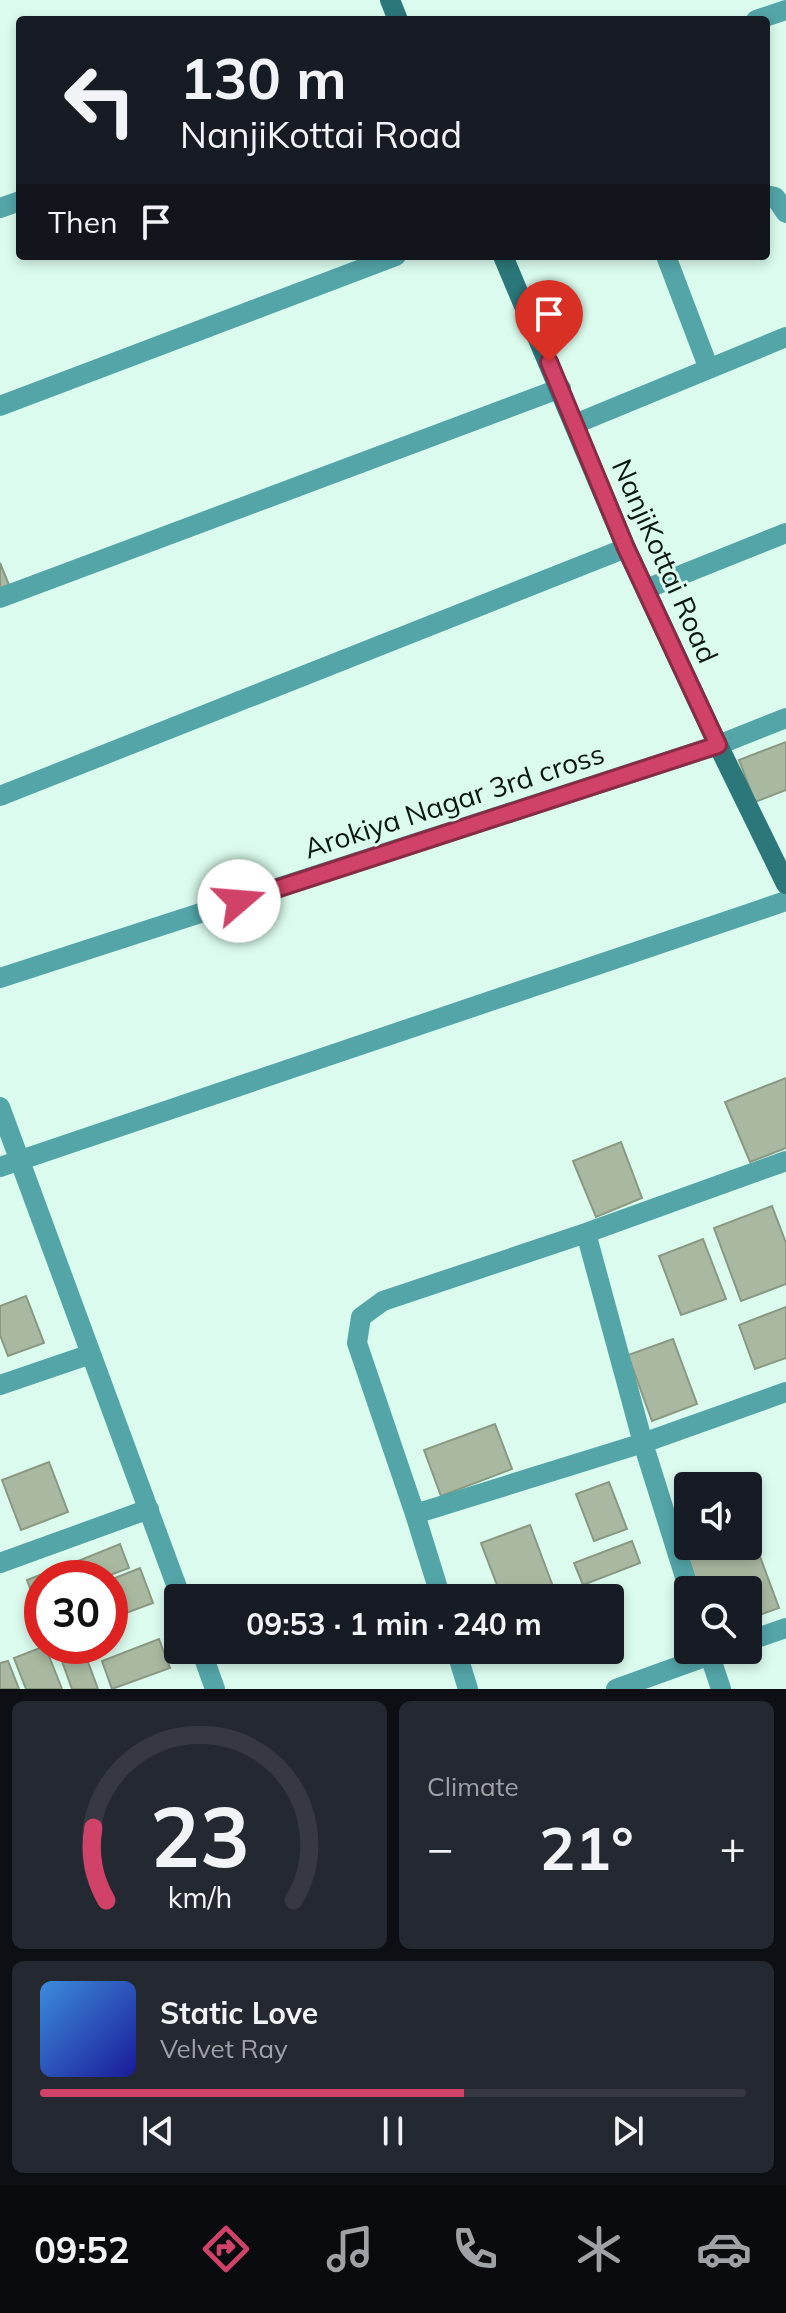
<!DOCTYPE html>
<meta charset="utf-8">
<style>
:root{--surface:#171b24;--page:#242831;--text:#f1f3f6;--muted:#9ea1a6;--line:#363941;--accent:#d14268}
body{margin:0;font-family:Mulish,sans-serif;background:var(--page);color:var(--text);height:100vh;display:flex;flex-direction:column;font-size:30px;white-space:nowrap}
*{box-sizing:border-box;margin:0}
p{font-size:26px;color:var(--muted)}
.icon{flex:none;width:44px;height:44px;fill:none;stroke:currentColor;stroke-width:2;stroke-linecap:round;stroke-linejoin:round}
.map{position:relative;height:1689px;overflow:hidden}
.panel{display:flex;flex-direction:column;gap:12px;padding:12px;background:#0d0f14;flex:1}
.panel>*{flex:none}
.top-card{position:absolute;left:16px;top:16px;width:754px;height:244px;border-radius:8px;box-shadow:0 4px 12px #0003;background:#171b24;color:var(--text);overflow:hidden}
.fabs{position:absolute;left:674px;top:1472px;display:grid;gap:16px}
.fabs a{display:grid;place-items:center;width:88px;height:88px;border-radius:8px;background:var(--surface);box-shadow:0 4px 12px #0003;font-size:40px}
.speed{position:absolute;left:24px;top:1560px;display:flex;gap:16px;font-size:40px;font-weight:700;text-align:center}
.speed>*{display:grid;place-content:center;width:104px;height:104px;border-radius:50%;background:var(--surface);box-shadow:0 4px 12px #0003;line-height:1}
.speed .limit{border:12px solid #d22;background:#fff;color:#111}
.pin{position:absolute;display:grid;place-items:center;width:68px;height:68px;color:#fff;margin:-82px -34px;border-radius:50% 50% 50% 0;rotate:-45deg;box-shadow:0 0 8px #0007}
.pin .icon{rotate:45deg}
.me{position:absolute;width:88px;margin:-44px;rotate:72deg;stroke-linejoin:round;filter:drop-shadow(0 0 6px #0008)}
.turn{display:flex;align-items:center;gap:28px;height:168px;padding:0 32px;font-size:36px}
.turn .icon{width:104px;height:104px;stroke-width:2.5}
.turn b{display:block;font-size:56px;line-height:68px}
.then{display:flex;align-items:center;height:76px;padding:0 32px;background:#0003;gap:16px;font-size:30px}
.big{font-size:60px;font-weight:700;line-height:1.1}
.panel .card{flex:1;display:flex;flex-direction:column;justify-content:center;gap:12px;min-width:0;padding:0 28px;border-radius:12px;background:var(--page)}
.panel .dial{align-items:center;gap:0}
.dial svg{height:208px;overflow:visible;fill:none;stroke:var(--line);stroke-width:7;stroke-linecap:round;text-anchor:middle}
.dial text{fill:var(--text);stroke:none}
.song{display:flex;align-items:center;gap:24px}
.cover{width:96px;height:96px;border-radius:12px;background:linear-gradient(135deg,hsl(210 70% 55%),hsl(240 70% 35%))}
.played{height:8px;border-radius:4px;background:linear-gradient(90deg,var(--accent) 60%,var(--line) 60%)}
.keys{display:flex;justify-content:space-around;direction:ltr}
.heat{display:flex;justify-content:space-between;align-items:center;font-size:44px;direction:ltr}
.panel .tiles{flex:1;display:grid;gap:12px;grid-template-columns:1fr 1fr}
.card:last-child{grid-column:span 2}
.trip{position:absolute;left:164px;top:1584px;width:460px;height:80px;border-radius:8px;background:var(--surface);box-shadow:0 4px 12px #0003;font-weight:700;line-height:80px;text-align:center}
.tabs{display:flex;height:128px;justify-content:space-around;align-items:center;background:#090b0e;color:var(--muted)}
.tabs .icon{width:56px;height:56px}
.tabs .active{color:var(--accent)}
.tabs b{font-size:36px;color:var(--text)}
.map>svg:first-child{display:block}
.building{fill:#a9b9a1;stroke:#899981;stroke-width:2}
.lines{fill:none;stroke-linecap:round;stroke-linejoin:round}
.minor{stroke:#53a5a8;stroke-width:20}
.secondary{stroke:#2c777a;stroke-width:20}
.route-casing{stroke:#882b44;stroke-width:20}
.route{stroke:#d14268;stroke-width:14}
.labels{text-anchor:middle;stroke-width:6;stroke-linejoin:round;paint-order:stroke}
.street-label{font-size:28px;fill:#0b1712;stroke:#dafbed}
</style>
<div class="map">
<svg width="786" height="1689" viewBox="0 0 786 1689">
<rect width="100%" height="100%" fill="#dafbed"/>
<!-- building -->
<path class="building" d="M0 563 9 585 0 588Z
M786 742V790L755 802 739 760Z
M786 1078V1148L750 1162 725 1102Z
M621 1142 642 1198 596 1217 573 1161Z
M772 1206 786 1243V1284L741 1301 714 1228Z
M703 1239 726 1299 681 1315 659 1256Z
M26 1296 44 1343 8 1356 0 1335V1306Z
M786 1307V1358L755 1369 739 1325Z
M673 1339 697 1404 652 1421 628 1355Z
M495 1424 512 1469 441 1496 424 1450Z
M49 1462 68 1512 21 1530 2 1480Z
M609 1482 627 1529 594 1541 576 1494Z
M530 1525 555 1592 538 1598H502L481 1543Z
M751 1532 779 1608 748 1619V1590H699L687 1555 712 1546H748V1533Z
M632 1541 640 1563 583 1585 574 1563Z
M120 1544 129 1568 102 1578H79L73 1563Z
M60 1567 64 1578H42V1619L27 1580Z
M140 1568 153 1603 110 1619V1580Z
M159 1639 170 1668 112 1689 102 1661Z
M45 1646 62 1689H26L14 1658Z
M77 1646H82L98 1689H72L59 1653Z
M8 1661 19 1689H0V1663Z"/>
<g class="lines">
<!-- minor -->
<path class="minor" d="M756 20 786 10
M766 195 775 197 786 213
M0 208 20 201
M666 256 709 369
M0 406 396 256
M575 424 786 337
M646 589 786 533
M0 598 561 388
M0 796 626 548
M0 978 718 745 786 718
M0 1107 181 1598
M0 1167 786 901
M586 1233 643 1443 689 1590
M0 1385 91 1354
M415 1514 643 1443 786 1392
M0 1563 149 1509
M441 1598 415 1514 357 1343 361 1317 383 1301 586 1233 786 1161
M748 1641 786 1628
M201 1650 215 1689
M456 1650 468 1689
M708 1650 721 1689
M616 1689 724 1650"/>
<!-- secondary -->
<path class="secondary" d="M390 0 398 20
M503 256 626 548 718 745 786 884"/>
</g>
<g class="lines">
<defs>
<path id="route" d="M239 901 718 745 626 548 549 362"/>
</defs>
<!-- route casing -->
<use href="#route" class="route-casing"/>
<!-- route -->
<use href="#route" class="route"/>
</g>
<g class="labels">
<!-- street labels -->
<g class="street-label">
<text transform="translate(665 561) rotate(66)" y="10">NanjiKottai Road</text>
<text transform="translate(454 801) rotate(-18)" y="10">Arokiya Nagar 3rd cross</text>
</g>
</g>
</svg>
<div class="fabs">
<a><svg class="icon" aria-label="sound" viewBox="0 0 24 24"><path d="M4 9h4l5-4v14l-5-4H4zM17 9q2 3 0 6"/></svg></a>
<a><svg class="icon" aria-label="search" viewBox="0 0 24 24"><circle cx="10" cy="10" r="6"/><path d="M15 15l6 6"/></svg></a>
</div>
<div class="speed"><div class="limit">30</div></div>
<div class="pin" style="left:549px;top:362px;background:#d93025"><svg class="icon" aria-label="arrive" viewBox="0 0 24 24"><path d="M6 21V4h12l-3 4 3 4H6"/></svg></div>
<svg class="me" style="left:239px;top:901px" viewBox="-20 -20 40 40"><circle r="19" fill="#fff"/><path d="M0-13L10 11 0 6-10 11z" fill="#d14268"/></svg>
<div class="trip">09:53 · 1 min · 240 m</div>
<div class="top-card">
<div class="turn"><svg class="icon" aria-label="left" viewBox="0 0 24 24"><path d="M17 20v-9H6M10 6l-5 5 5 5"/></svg><div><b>130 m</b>NanjiKottai Road</div></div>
<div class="then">Then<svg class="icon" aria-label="arrive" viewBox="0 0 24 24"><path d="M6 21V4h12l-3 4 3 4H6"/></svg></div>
</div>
</div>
<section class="panel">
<div class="tiles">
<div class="card dial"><svg viewBox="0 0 100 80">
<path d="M14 69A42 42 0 1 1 86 69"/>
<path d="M14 69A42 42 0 0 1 9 41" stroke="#d14268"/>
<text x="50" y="56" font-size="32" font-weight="700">23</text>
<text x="50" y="72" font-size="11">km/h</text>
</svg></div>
<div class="card"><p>Climate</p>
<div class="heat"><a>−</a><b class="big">21°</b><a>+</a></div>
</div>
<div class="card">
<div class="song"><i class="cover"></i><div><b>Static Love</b><p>Velvet Ray</p></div></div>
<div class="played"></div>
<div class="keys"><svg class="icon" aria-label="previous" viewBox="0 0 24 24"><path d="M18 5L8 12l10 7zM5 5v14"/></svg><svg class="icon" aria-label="pause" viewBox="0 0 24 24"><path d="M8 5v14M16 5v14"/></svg><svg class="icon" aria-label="next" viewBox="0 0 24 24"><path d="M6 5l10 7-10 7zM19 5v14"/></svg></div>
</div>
</div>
</section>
<nav class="tabs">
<b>09:52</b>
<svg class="icon active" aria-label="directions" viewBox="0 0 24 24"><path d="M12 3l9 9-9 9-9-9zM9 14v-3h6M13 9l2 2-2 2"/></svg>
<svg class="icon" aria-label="music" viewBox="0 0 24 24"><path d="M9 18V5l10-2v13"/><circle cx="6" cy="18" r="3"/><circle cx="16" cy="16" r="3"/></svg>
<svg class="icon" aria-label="phone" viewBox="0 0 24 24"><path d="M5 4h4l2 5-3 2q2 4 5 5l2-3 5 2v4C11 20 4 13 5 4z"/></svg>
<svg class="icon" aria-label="climate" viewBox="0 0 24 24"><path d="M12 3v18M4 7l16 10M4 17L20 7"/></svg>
<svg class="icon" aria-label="car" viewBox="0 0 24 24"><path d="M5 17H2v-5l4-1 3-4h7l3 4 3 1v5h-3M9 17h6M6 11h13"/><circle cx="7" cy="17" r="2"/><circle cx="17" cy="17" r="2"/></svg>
</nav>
